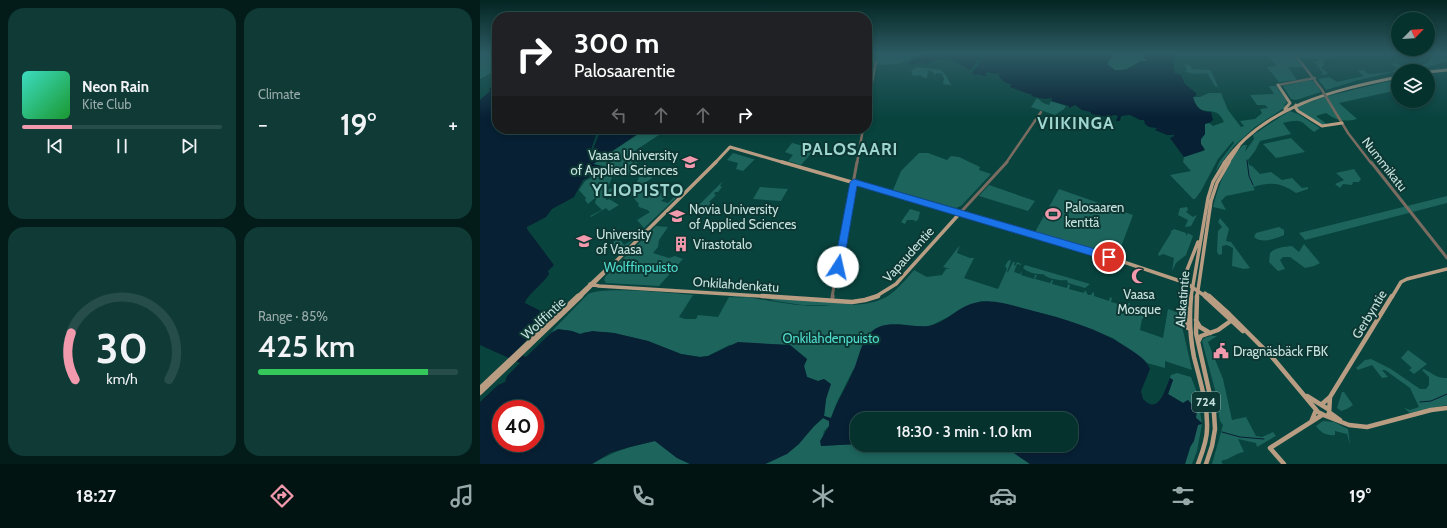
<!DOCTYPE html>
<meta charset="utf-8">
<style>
:root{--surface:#06322e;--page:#0f3a36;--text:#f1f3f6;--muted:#98aaaa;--line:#274d4a;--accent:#f29aad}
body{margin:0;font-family:Cabin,sans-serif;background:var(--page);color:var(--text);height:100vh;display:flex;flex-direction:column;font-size:15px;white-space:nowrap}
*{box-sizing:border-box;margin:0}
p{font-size:13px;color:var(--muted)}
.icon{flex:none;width:22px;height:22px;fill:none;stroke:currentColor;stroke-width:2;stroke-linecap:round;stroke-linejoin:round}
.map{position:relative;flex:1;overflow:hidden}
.details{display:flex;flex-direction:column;gap:8px;padding:8px;background:#031c19;width:480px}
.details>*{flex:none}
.top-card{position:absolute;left:12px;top:12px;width:380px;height:122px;border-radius:16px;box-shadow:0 2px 6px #0003,0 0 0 1px var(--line);background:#202124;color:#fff;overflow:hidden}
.needle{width:26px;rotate:65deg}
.tools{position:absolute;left:911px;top:12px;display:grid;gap:8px}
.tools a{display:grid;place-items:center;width:44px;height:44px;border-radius:50%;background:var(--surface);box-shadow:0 2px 6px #0003,0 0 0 1px var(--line);font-size:20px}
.speed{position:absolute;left:12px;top:400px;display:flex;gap:8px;font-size:20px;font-weight:700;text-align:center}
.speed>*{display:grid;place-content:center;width:52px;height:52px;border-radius:50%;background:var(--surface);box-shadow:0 2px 6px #0003,0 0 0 1px var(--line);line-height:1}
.speed .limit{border:6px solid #d22;background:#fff;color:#111}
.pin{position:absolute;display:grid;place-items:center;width:34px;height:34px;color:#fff;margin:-17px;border:2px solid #fff;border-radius:50%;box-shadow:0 1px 4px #0007}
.me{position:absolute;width:44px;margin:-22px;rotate:10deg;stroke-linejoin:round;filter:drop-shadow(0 0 3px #0008)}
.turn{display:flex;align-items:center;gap:14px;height:84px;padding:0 16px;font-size:18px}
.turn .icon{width:52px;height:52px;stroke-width:2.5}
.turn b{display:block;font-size:28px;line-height:34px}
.lanes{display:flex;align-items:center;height:38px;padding:0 16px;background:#0003;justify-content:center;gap:20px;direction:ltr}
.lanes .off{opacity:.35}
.big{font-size:30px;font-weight:600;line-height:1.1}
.details .tile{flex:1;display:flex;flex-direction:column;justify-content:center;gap:6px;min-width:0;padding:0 14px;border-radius:16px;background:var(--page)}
.details .dial{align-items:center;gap:0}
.dial svg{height:104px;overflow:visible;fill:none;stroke:var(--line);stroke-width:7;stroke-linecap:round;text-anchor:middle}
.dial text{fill:var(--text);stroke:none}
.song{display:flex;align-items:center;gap:12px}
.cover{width:48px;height:48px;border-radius:6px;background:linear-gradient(135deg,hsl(170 70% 55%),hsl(130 70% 35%))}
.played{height:4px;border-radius:2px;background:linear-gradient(90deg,var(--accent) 25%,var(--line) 25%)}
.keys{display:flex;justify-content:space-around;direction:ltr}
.heat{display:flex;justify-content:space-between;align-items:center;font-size:22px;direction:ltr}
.charge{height:6px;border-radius:3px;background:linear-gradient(90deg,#34c759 85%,var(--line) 0)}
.details .tiles{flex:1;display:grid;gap:8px;grid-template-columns:repeat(2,1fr)}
.trip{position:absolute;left:370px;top:412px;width:228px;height:40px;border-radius:16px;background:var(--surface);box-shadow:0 2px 6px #0003,0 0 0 1px var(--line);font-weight:600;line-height:40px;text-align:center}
.menu{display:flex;height:64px;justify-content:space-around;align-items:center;background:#021412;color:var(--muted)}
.menu .icon{width:28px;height:28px}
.menu .selected{color:var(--accent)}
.menu b{font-size:18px;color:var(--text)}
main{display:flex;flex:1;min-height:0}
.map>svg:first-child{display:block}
.green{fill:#1d645d}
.water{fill:#082034;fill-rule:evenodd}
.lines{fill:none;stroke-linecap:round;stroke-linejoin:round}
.stream{stroke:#082034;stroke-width:1}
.minor-far2{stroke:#7a6c60;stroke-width:2.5}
.minor-far1{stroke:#7a6c60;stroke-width:3}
.minor{stroke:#7a6c60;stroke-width:3.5}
.major-far2{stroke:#b99d83;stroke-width:3}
.major-far1{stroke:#b99d83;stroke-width:3.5}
.major{stroke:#b99d83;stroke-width:4.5}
.minor-bridge{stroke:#7a6c60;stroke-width:2.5}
.major-bridge{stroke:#b99d83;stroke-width:3.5}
.route{fill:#1a73e8;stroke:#114b97}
.labels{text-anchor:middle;stroke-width:4;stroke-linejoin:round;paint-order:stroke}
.shield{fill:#0d3733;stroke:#8fafab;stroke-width:1}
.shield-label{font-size:12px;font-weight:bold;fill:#c7e2de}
.poi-label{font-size:13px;fill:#c7e2de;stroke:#0d3733;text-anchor:start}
.street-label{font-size:13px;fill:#c7e2de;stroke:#0d3733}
.park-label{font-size:13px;fill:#51dcce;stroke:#0d3733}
.district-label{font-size:17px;font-weight:bold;letter-spacing:1px;fill:#9ed5ce;stroke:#0d3733}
</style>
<main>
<section class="details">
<div class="tiles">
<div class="tile">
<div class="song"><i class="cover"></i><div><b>Neon Rain</b><p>Kite Club</p></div></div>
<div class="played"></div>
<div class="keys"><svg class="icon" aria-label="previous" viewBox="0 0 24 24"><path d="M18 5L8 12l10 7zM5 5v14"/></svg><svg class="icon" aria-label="pause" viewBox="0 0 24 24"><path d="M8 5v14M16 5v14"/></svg><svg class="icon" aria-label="next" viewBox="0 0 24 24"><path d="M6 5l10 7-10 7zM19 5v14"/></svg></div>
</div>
<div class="tile"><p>Climate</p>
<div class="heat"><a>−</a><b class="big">19°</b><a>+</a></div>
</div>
<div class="tile dial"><svg viewBox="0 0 100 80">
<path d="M14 69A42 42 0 1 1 86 69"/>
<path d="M14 69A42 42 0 0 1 11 33" stroke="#f29aad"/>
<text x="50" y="56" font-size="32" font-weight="700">30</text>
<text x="50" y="72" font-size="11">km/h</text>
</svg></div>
<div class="tile"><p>Range · 85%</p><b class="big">425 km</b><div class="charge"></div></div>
</div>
</section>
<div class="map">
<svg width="967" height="464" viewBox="0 0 967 464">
<rect width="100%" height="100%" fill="#08433e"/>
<!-- green -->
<path class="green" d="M0 53H17V70L0 79Z
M422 53 434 58 418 64 387 65V54Z
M635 53H664L668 61H661L647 69 641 70H635L629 67 627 64Z
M786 53 812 54 823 67H808L817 80 799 82 787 67 797 66Z
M948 53H966L967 62 942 68 918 71 875 81 846 90 838 79 849 77 857 82 884 76 878 71 883 70 889 74 912 72 917 68 912 64 916 63 924 67 944 65 943 64 949 63 950 59 954 58Z
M854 55V58L843 59 844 64 841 68 848 73 844 75 840 73H843L834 62 839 61 838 59 820 58 818 56Z
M704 64 710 65 712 69 731 70 738 87 735 86 727 73 713 74 704 71 707 70Z
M437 67 461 70 465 74 471 85 463 84 464 79 462 74 457 73 455 75 452 71 448 70 447 78 442 77 441 75 433 76 431 71Z
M918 79V90L859 103 877 119C864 122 857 121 846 113L836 116 848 125H842L820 111 817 107 844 97Z
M831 80 835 82 841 92 816 100 811 99 803 86Z
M789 86H796L806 100 807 103 804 105 807 106 775 127 754 146 735 172 740 161 754 143 753 141 738 159 721 191 715 199H713L690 175 711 171 703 162 704 157 723 151 724 148 721 144V139L725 134V123H729L733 126 744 122C735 101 721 122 712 97H720L729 93H741L748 110 761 127 764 126 760 121 775 119 782 113 780 109 788 108 785 105H777L770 95 794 94Z
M557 98 563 103 569 105 571 101 586 106 584 109 575 115 551 107Z
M810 111 818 114 840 128 834 132C820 121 823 118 803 123L811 134 780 141 775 151 768 160 769 165 772 166 780 174 791 172 802 180 812 178 822 188 828 187V189L816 193C800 182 791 182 773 187L775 190 746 196 741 201 746 210 733 207C738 186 748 160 763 145H767L765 152 774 139 773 135 800 117Z
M166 129H188L147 156 148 158 145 160 147 162 153 159 154 160 152 162 153 163 156 162 158 164 155 165 157 167 160 166 151 175 144 176 145 172H141L139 176 131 177 132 178 128 187 108 204 105 200 106 198 99 190 105 181 111 178V173L124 166 113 164Z
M811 138 825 152 796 158 783 144Z
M312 143 335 149 321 165 308 161 313 155 305 152Z
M253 153 273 159H275L263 171 256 169 258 163 247 160Z
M439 153H448L467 160 471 156 479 157 500 167 499 170 511 174 481 206 476 208 413 190 421 171Z
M874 169 881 179 879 182H873L872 185 863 184 860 188 855 184 864 180 856 173Z
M166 172 168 173 163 175 164 178 171 176 172 178 166 182 171 185 176 182V184L180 185 175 186 172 190 174 191 173 192 177 194 178 192 189 195 181 201 188 203 197 194 199 195 164 228 157 220 170 212C166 208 162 209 158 206L159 204 148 192 144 194 143 192 150 186H155L160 175Z
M243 181 240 186 242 187 238 192H235L234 194 236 195 229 202 231 203 225 209 219 207 220 204Z
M509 185 555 201 548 211 499 196Z
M147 186 142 191 137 192 134 190 123 196 127 200 129 199 139 205 129 211 126 208 111 217 110 216 122 210 115 203C118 189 135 187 147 186Z
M280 187 308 189 301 201 273 199Z
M579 189 653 215 638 255 635 256 629 254 633 246 622 242 619 251 555 232Z
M967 196V203L825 240 819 233Z
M707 207 708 210 706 212 713 217 717 215 711 226 705 227 708 220 698 215 700 208Z
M430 209 440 212 438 220 434 222 435 220H427L425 224 421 222Z
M740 218 749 229 746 241 751 242 770 268 764 269 752 266 753 248 747 245 742 246V254L739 255 737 252 738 231 742 227 738 222Z
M176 226 188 227 179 240 178 247 173 253 189 258 195 256 203 259 202 260 179 286 126 283 124 280 125 277Z
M799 227 804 230V235L802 236C793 239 782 244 774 237L776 233Z
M161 228 163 230 140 253 133 245 134 241 139 238 144 245 151 241 147 236 149 235 151 237 161 230Z
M694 229 706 233V236L708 233 713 236 706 255 696 263 692 271 694 258 683 254 679 256 678 254 691 233V231Z
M824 244 840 263 834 266 825 268 810 257H803L800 260 805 269 798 271 789 262 790 253C796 247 804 247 812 246L819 252Z
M480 245 477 253 490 258H494L484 278 518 289 527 269 525 266 528 261 530 260 531 261 527 272H528L533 262H535L534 265 535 266 537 262 541 264V265L537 264 534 272 540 274 542 271 541 275 554 279 555 275H557L555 279 570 283 572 280H573L572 284 587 288 588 284 590 285 589 289 604 293 605 290 608 295H611L613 292 614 293V296L629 301 630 297 632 298 631 302 646 306 648 303H650L649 307 664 312 666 308 672 310 670 314 662 319 660 330 683 338 688 309 699 313 712 370 685 361V368L667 363 633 338 577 317 519 303 501 301 450 326 432 327 417 324 373 370 357 402 351 418 344 416 346 399 350 384 344 379 338 381 327 377 324 366 327 359 310 345 275 344 249 345 228 356 220 357 201 354 168 341 134 333 125 332H105L100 334C90 330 80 328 71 333L75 328 108 294C125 286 192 293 213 295L199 317 205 319H216L218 315 238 317 249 297 269 298 249 296 250 295C284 298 316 309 352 305H322L290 300 294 298 378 303 368 305C404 304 412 296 434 270L447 277 462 275 466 269H470L463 267Z
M545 265 610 284 605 288 588 283 587 280C580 281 568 279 563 274 557 275 547 272 543 268Z
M737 336 728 342 743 379 752 420 766 417 776 436 782 437 793 432 796 436 777 447 776 443 758 439 764 452C755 453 749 460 743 460L741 462 743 464H732L743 425 740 421 735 390 722 341C725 336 731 336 737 336Z
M928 350 947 364 934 374 929 370 932 368 921 358Z
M891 359 911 369 940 389H946L949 385V377L942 370 944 369C952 373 958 379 967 378V405L930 413 924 408 930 410 939 407 930 388 905 370H902L908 377 902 378 892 365 878 370 876 368 885 360Z
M697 373 711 377 716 390 722 423 716 418 708 400 703 403 688 394 693 380 690 378 691 375Z
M862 392H864L873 405 867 409 861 411 857 408Z
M343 418 349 421V426L344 431 341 446 377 444 522 445 550 464H285C314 453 322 437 343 418Z
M843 421 854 422 868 429 870 445 867 434 855 431V435C847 436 841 433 836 426Z
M718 424H722L717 451 712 464H705Z
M175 441 197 458 210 464H112C134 451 151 446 175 441Z"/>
<!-- water -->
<path class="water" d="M447 53H498L503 57 505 56 502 53H635L627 64 635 70H641L647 69 661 61H668L664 58V53H690C696 59 692 66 695 73L701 75 705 84 716 93V96L713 97C716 107 720 112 731 112L733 120 729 123 725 124V134L721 139V144L725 150 704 157 690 138 694 136V135H687L675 130 677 128 669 127 665 124 664 120H660L650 115 641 116 640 121H636L638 116 635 115 631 116 630 120H627L628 117 611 114V112L602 110 595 105 589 108V106L571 101 572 98 564 99 551 96 552 94H549L530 87 531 84C526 84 520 79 518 74L520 73H518L514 74 508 72 505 73 507 76H502L500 74 494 75 492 73 501 62 499 59 490 70 467 57 445 64 441 62 429 65V62Z
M17 85V129H118L110 153 112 152 119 134 120 133 136 129H165L113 164 121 166 108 173 109 177 103 180 94 197 72 209 66 217 47 227V229L74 265 68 271 69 274C64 283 47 295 45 303L71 316 35 352 46 357 71 333 78 329 92 331 100 334 112 331 134 333 168 341 201 354 220 357 228 356 258 342 310 345 327 359 324 366 327 377 338 381 344 379 351 384 346 399 344 416 351 418C357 401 367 386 374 369 379 357 381 342 390 333 405 317 430 328 448 326 467 323 478 305 499 302 515 299 534 306 550 310 585 319 618 328 648 348 657 354 666 359 670 369L661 391 663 399C679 416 685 389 690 378L693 380 688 394 703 403 708 400 717 410 716 418 722 423V424L718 425 714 441 710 447 705 464H550L522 445H591V419H377V444L341 446 340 441 349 426V421L343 418 334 426 319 444 307 454 285 464H210L197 458 175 441 150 447 130 453 112 464H0V402L18 385 25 382 27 376 40 363 0 345V100L10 91 9 88ZM21 409H55V443H21Z"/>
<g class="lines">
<!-- stream -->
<path class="stream" d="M767 160 769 176 773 185
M940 402 951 401 967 394
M742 432 760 437 784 439"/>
<!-- minor-far2 -->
<path class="minor-far2" d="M814 53 842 90
M798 85 835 78
M848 100 868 133 891 163
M387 108 396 62
M377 163 383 129
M526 163 561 112"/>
<!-- minor-far1 -->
<path class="minor-far1" d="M891 162 967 258
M480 213 527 162
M352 297 377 162"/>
<!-- minor -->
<path class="minor" d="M352 300 353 296"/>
<!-- major-far2 -->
<path class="major-far2" d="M948 72 967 70
M798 85 810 103 805 109
M816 105 815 107 818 111 842 126 862 123
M235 163 250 147 305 163
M744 163C784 106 854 90 918 77
M748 163 759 146"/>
<!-- major-far1 -->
<path class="major-far1" d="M302 162 614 252 706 283
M110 284 119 286 298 297
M725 293 730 297
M725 296 726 297
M97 297 131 265
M100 297 236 162
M395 297 416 284 480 213
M704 297 705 275 718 242
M711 297 728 198 733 182 745 162
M717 297 731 201 737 183 749 162
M912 297 921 282 927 279 967 269"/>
<!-- major -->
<path class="major" d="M282 296 372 302 385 300 398 296
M704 296 708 328
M711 296C709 317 710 337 714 357 720 381 728 404 727 429 727 441 722 453 718 464
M717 296 716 333 734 413 735 429 732 446 726 464
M725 296 763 331
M729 296 749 314 792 357 838 412 846 416 849 414 850 397
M716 320 720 327 730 333
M718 342 721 336 738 330 752 320
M0 388 98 296
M0 393 101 296
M827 396 848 409
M842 404 850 397 912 296
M849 412 860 420
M846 416 869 425 887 427 951 410 967 408
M831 422 836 410
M804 464 790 448 842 415"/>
<!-- minor-bridge -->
<path class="minor-bridge" d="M842 90 848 100"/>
<!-- major-bridge -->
<path class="major-bridge" d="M706 283 725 296"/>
</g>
<!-- sky -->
<linearGradient id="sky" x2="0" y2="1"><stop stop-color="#042522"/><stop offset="0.45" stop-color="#2c5b63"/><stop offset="1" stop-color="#2c5b63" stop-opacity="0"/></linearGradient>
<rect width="967" height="118" fill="url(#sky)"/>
<!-- route -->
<path class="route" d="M374 179 629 253 632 254 634 257 632 260 629 261 377 186 363 267 362 269H355L354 267 370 182Z"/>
<!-- icons -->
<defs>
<symbol id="university-bare" viewBox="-9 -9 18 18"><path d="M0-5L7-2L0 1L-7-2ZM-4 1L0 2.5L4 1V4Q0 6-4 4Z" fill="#f29aad" stroke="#0d3733" stroke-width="2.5" paint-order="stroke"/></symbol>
<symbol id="stadium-bare" viewBox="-9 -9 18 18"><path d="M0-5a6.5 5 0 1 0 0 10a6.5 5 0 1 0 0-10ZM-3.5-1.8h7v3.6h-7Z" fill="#f29aad" stroke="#0d3733" stroke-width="2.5" paint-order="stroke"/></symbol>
<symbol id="building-bare" viewBox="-9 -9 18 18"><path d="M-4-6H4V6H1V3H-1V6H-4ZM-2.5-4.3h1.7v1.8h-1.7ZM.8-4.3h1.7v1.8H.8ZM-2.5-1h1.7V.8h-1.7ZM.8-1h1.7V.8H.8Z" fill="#f29aad" stroke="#0d3733" stroke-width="2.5" paint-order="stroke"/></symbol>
<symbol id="mosque-bare" viewBox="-9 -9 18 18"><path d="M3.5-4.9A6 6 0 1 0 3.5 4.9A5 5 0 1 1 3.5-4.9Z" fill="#f29aad" stroke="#0d3733" stroke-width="2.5" paint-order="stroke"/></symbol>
<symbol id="civic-bare" viewBox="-9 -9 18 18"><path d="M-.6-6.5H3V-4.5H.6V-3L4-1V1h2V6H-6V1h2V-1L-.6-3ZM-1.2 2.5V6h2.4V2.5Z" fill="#f29aad" stroke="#0d3733" stroke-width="2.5" paint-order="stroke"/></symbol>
</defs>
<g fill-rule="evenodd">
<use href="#university-bare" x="199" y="151" width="22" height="22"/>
<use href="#stadium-bare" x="562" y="203" width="22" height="22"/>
<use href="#university-bare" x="186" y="205" width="22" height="22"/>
<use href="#university-bare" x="93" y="230" width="22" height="22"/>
<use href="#building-bare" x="190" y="233" width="22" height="22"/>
<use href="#mosque-bare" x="648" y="265" width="22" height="22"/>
<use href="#civic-bare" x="730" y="340" width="22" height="22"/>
</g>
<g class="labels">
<!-- shield labels -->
<rect class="shield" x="712" y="392" width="28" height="20" rx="3"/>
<g class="shield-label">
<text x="726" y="406">724</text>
</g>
<!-- poi labels -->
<g class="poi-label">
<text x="198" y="160" text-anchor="end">Vaasa University<tspan x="198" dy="15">of Applied Sciences</tspan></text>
<text x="585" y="212">Palosaaren<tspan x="585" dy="15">kenttä</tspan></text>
<text x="209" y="214">Novia University<tspan x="209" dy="15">of Applied Sciences</tspan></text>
<text x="116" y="239">University<tspan x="116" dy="15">of Vaasa</tspan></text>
<text x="213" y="249">Virastotalo</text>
<text x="659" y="299" text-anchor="middle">Vaasa<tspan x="659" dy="15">Mosque</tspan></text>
<text x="753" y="356">Dragnäsbäck FBK</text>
</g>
<!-- street labels -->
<g class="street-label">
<text transform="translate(905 164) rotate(52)" y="5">Nummikatu</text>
<text transform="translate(428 254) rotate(-48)" y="5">Vapaudentie</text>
<text transform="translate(256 284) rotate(4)" y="5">Onkilahdenkatu</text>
<text transform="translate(702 299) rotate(-85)" y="5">Alskatintie</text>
<text transform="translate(889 314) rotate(-59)" y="5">Gerbyntie</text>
<text transform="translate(63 318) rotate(-43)" y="5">Wolffintie</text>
</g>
<!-- park labels -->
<g class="park-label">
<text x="161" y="272">Wolffinpuisto</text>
<text x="351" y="343">Onkilahdenpuisto</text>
</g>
<!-- district labels -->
<g class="district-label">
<text x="596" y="129">VIIKINGA</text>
<text x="370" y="155">PALOSAARI</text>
<text x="158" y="196">YLIOPISTO</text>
</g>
</g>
</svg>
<div class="tools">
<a><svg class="needle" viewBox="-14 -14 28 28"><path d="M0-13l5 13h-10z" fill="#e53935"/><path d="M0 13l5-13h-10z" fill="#98aaaa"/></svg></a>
<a><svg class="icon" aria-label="layers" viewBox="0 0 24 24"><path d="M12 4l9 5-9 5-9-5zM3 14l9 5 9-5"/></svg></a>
</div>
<div class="speed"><div class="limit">40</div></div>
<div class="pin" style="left:629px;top:257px;background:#d93025"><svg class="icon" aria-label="arrive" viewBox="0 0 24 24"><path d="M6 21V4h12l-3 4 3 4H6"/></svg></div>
<svg class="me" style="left:358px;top:267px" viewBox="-20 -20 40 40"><circle r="19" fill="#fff"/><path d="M0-13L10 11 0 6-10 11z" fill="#1a73e8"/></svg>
<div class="trip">18:30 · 3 min · 1.0 km</div>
<div class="top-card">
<div class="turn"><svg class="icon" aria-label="right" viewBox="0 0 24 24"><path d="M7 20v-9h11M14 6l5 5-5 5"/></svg><div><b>300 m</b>Palosaarentie</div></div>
<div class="lanes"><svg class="icon off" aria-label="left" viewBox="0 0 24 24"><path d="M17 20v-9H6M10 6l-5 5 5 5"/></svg><svg class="icon off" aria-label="ahead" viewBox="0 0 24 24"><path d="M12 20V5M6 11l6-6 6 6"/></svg><svg class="icon off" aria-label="ahead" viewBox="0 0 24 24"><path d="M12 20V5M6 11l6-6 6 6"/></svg><svg class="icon" aria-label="right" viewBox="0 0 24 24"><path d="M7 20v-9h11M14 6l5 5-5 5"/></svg></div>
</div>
</div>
</main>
<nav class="menu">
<b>18:27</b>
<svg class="icon selected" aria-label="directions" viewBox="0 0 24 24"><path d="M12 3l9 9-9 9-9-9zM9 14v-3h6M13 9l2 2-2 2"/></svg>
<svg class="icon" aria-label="music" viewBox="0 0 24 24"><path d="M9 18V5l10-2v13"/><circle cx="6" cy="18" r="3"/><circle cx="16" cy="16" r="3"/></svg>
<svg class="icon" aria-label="phone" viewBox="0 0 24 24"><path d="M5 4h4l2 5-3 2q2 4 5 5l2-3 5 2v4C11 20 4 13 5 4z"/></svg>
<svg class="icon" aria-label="climate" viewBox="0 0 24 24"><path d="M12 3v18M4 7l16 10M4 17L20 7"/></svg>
<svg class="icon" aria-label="car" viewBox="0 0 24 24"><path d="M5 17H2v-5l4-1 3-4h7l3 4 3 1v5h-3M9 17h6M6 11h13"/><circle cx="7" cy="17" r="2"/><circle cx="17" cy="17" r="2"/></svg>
<svg class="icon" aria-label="filters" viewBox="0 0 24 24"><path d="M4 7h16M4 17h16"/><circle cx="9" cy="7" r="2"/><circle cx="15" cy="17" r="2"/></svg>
<b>19°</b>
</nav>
